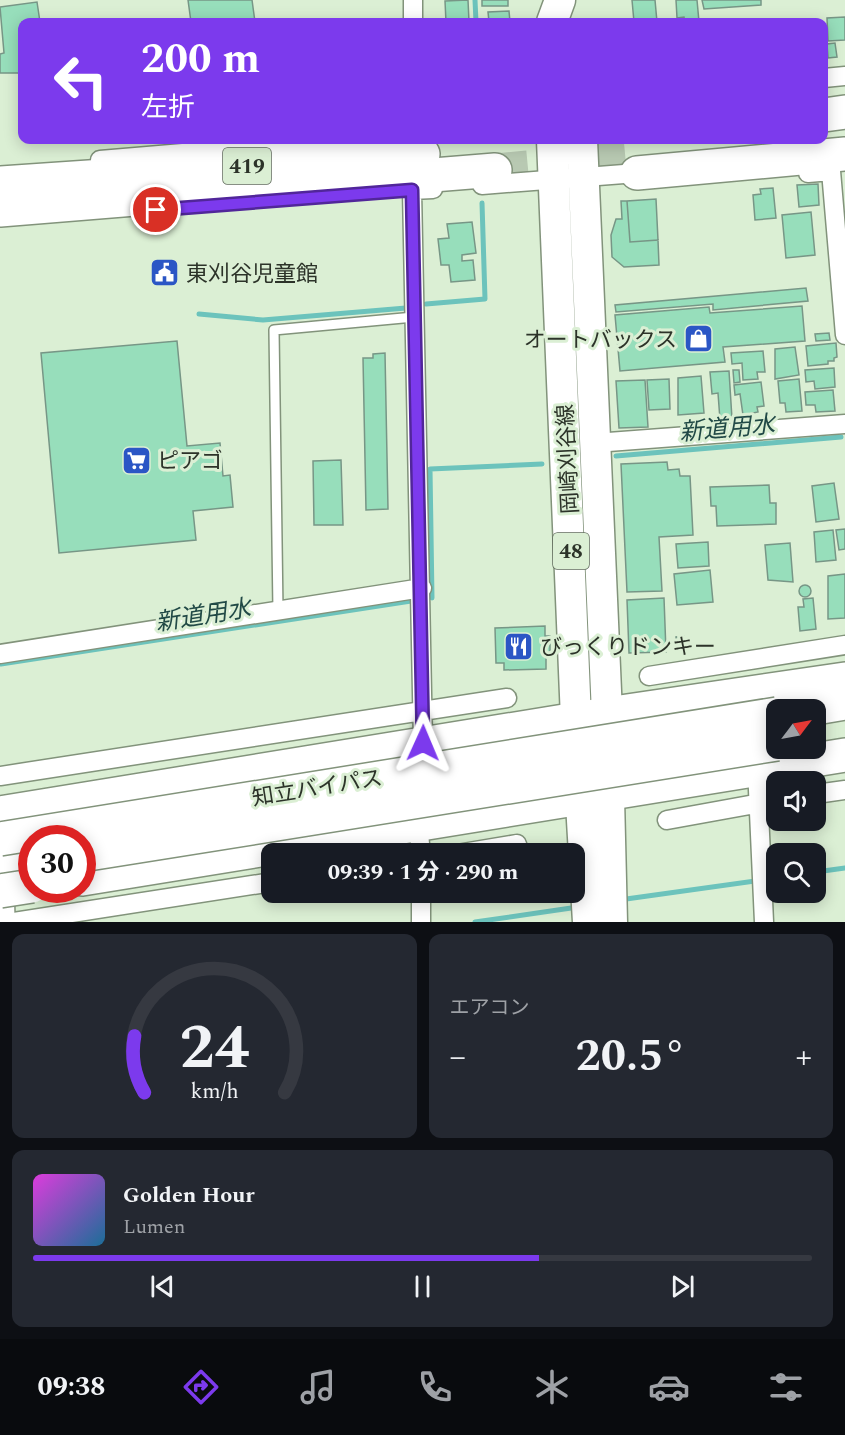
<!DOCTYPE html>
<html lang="ja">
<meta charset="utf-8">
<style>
:root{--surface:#171b24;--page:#242831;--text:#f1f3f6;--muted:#9ea1a6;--line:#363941;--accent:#7c3aed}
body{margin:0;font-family:Spectral,"Noto Sans JP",serif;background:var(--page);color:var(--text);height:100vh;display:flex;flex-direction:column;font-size:22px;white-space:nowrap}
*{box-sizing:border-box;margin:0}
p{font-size:20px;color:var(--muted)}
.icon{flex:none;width:33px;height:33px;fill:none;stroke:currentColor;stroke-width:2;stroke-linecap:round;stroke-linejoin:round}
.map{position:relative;height:922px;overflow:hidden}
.sheet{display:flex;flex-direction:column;gap:12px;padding:12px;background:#0d0f14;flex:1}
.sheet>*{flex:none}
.hud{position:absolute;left:18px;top:18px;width:810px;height:126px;border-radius:12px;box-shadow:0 3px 15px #0003;background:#7c3aed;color:#fff;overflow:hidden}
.needle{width:39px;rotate:58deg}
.controls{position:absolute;left:766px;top:699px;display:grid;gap:12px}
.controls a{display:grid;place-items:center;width:60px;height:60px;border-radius:12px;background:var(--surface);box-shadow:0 3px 15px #0003;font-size:30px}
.speed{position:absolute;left:18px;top:825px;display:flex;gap:12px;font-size:30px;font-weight:700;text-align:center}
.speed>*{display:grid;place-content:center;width:78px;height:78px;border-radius:50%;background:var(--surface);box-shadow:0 3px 15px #0003;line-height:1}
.speed .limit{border:9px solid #d22;background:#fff;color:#111}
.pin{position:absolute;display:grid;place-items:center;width:51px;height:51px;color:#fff;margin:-26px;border:3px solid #fff;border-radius:50%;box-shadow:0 2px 6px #0007}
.me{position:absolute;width:66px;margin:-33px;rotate:1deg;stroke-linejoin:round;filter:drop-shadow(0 0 4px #0008)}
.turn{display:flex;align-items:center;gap:21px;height:126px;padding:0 24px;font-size:27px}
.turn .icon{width:78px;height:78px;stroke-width:2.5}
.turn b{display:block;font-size:42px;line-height:51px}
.big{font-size:45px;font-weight:700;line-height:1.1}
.sheet .tile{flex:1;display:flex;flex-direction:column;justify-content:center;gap:9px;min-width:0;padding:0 21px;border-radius:12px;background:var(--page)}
.sheet .dial{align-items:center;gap:0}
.dial svg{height:156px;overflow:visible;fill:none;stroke:var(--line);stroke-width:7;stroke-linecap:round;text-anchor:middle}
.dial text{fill:var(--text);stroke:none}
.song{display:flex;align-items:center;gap:18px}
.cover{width:72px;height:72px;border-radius:9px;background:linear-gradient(135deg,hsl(300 70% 55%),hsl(200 70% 35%))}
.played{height:6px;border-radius:3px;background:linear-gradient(90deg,var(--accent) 65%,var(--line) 65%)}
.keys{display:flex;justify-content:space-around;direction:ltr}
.heat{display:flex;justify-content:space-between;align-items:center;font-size:33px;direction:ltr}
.sheet .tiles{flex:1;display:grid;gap:12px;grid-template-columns:1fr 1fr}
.tile:last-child{grid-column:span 2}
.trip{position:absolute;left:261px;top:843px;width:324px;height:60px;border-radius:12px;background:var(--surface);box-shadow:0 3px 15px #0003;font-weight:700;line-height:60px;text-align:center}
.dock{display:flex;height:96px;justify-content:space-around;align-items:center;background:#090b0e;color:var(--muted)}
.dock .icon{width:42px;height:42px}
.dock .current{color:var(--accent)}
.dock b{font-size:27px;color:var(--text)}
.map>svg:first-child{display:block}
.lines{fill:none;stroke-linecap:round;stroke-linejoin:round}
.stream{stroke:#6cc3bc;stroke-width:5}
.building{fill:#97debb;stroke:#779686;stroke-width:1.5}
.highway-tunnel{stroke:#b8c9b2;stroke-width:33;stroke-dasharray:33 16;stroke-linecap:butt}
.lane-casing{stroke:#82937b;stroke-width:12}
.street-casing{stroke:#82937b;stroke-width:21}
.secondary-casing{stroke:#82937b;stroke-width:30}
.primary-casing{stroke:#82937b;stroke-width:33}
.highway-casing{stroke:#82937b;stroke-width:36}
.lane{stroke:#fff;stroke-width:9}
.street{stroke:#fff;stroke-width:18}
.secondary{stroke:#fff;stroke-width:27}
.primary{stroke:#fff;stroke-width:30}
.highway{stroke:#fff;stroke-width:33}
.highway-bridge-casing{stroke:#82937b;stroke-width:36;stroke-linecap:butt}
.highway-bridge{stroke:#fff;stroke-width:33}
.route-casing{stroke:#51269a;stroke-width:15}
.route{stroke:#7c3aed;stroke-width:10}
.labels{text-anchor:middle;stroke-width:6;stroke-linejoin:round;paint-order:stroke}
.shield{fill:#dbefd4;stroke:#606b5c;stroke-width:1.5}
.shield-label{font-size:21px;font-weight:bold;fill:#2c3329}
.poi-label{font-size:22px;fill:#2c3329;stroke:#dbefd4;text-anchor:start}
.street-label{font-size:22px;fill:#2c3329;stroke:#dbefd4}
.water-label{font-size:24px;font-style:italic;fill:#214946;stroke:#dbefd4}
</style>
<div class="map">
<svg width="845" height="922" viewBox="0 0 845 922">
<rect width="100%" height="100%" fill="#dbefd4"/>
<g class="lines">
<!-- stream -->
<path class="stream" d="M475 0 476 22
M426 304 485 299 482 203
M199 314 263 320 406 308
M616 456 841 437
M432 598 430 469 542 464
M1 664 411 601
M816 872 845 868
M619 900 777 878
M475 922 578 907"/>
</g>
<!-- building -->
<path class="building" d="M188 0H252L255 22H191Z
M468 0 469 22H446L445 1Z
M482 0H508V6H482Z
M632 0H655L657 22 682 20V22H634Z
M676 0H697L699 22H685L684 17 677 18Z
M702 0H761V5L704 9Z
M37 2 40 22H22V73H0V54L4 53 0 7Z
M509 11 510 22H489L488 12Z
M845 17V40L828 41 827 18Z
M835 43 837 57 828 58 827 44Z
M818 184 819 205 799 207 797 185Z
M773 188 776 218 755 220 753 195 761 194 760 189Z
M656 199 658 240 630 242 627 201Z
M621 201H627L630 242 658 240 659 265 624 267 612 257 611 235 616 219H622Z
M811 212 815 255 786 258 782 215Z
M472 222 476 253 462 255V261L473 260 475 280 451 282 449 265H441L438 239 449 238 447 224Z
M806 288 808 301 713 310V304L616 312 615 305Z
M802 306 805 341 723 347 725 362 620 371 615 315 709 307 710 313Z
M829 333 830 340 816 341 815 334Z
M177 341 187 446 220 443 223 476 230 475 233 507 193 511 196 540 59 553 41 353Z
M836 343 837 357 834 358V361H828V364L808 366 806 346Z
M795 347 799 375 775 379V349Z
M763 351 765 372H757L758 379 743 380 742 363 732 364 731 353Z
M385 353 388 509 366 510 363 358H373V354Z
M834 368 835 387 815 389 814 381 806 382 805 370Z
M733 370H739L740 382 734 383Z
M729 371 732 419 720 420 718 393 712 394 710 372Z
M701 376 704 413 678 415V378Z
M669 379 670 409 649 410 647 380Z
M799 379 802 411 786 412 785 403H780L778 381Z
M645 380 648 427 619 428 616 381Z
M761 382 764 406 757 407 758 412 743 415 740 394 735 395 734 385Z
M833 390 835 411 816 412 815 405H806L805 392Z
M341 460 343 525H314L313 461Z
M667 462 668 470 679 469 680 476H690L693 535 659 537 662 591 627 592 621 464Z
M834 483 839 519 816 522 812 486Z
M769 485 770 503H776V524L717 526 716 506H711L710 487Z
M845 529V549L839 550 836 530Z
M833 530 836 560 816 562 814 532Z
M708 542 709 566 678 568 676 544Z
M790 543 793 582 768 580 765 545Z
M710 570 713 602 677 605 674 574Z
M845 574V618L828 619V576Z
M799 591a6 6 0 1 1 12 0a6 6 0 1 1-12 0Z
M664 598 666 652 629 653 627 600Z
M813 598 816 629 800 631 798 607H804L803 599Z
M545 626V636H550V652H546V669L504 670V663H496L495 628Z
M684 636 685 649 677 650 676 637Z"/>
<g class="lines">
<!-- highway-tunnel -->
<path class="highway-tunnel" d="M495 170 632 157"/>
<defs>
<path id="lane" d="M278 611 274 330 414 317"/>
<path id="street" d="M413 0V22
M824 78 845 76
M100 160 338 140
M808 173 831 171 845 335
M482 185 637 173 643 179
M595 443 845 424
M0 654 422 588
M649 676 845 645
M423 743 412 190 433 189
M757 768 764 922
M0 776 507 698
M816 794 845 790
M667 820 777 800
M418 824 421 854
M457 854 517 844
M421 892V922
M14 922 272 882"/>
<path id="secondary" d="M0 872 1 922"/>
<path id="primary" d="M552 22 560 0
M552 140 576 719 588 922
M582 140 607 714 612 922"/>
<path id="highway" d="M824 115 845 112
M637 173 845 154
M0 183 423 154
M0 210 495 170
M804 710 845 703
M0 813 607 714 845 679
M0 868 32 863
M82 879 845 755"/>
</defs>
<!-- lane casing -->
<use href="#lane" class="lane-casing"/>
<!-- street casing -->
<use href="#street" class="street-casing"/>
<!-- secondary casing -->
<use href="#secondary" class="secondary-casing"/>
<!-- primary casing -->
<use href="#primary" class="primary-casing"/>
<!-- highway casing -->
<use href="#highway" class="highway-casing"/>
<!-- lane -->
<use href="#lane" class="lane"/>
<!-- street -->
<use href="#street" class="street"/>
<!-- secondary -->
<use href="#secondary" class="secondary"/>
<!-- primary -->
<use href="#primary" class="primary"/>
<!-- highway -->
<use href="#highway" class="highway"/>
<defs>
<path id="highway-bridge" d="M0 839 777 714
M82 855 777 744
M0 891 32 886"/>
</defs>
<!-- highway-bridge casing -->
<use href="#highway-bridge" class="highway-bridge-casing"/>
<!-- highway-bridge -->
<use href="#highway-bridge" class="highway-bridge"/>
</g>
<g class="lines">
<defs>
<path id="route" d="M156 210 412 190 423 743"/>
</defs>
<!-- route casing -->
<use href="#route" class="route-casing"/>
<!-- route -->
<use href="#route" class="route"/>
</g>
<!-- icons -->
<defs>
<symbol id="civic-square" viewBox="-11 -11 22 22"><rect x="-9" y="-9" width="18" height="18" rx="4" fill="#2b56c5" stroke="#dbefd4"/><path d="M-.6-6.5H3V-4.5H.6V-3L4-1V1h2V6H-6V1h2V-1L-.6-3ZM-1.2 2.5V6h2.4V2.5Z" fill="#fff"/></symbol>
<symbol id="shop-square" viewBox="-11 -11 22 22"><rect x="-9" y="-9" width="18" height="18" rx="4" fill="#2b56c5" stroke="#dbefd4"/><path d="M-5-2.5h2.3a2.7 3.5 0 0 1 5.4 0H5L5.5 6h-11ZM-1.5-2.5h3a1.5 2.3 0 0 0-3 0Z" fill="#fff"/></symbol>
<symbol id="supermarket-square" viewBox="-11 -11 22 22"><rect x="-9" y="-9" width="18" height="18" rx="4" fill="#2b56c5" stroke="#dbefd4"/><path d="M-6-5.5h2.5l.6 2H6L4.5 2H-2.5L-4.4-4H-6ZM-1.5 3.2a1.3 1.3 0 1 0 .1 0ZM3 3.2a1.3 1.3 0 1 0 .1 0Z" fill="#fff"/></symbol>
<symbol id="restaurant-square" viewBox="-11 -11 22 22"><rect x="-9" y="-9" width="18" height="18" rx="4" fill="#2b56c5" stroke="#dbefd4"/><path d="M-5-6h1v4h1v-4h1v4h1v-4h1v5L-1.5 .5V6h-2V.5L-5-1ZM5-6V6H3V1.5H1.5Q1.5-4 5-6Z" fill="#fff"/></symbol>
</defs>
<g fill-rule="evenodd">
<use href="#civic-square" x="148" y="256" width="33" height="33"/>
<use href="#shop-square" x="682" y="322" width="33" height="33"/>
<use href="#supermarket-square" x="120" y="444" width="33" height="33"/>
<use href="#restaurant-square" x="502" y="630" width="33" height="33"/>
</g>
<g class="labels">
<!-- shield labels -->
<g class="shield">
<rect x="223" y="148" width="48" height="36" rx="4.5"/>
<rect x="553" y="533" width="36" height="36" rx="4.5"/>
</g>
<g class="shield-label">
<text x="247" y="173">419</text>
<text x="571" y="558">48</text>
</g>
<!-- poi labels -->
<g class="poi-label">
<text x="186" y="281">東刈谷児童館</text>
<text x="677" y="347" text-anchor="end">オートバックス</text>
<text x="157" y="468">ピアゴ</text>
<text x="540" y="654">びっくりドンキー</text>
</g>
<!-- street labels -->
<g class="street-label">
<text transform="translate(567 459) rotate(-93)" y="8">岡崎刈谷線</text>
<text transform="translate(317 787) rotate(-9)" y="8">知立バイパス</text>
</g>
<!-- water labels -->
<g class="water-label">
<text transform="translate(727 428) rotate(-5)" y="8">新道用水</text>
<text transform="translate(203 615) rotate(-9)" y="8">新道用水</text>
</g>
</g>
</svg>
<div class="controls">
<a><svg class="needle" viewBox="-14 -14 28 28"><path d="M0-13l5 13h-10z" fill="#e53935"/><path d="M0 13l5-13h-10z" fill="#9ea1a6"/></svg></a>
<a><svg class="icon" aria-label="sound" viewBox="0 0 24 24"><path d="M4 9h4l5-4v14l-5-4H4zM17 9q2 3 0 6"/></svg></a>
<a><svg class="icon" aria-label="search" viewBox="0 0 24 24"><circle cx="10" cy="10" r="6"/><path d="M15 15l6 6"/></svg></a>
</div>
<div class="speed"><div class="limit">30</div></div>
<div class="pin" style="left:156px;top:210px;background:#d93025"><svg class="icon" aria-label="arrive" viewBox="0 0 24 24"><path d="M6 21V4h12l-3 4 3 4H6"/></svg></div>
<svg class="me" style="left:423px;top:743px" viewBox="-20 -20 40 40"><path d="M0-17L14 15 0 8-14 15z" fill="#7c3aed" stroke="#fff" stroke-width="4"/></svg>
<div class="trip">09:39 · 1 分 · 290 m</div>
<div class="hud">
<div class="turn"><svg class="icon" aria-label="left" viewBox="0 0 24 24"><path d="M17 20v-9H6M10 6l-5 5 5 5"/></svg><div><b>200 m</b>左折</div></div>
</div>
</div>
<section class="sheet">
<div class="tiles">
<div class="tile dial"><svg viewBox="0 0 100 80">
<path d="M14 69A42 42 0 1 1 86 69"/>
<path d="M14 69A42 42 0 0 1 9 40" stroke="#7c3aed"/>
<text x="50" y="56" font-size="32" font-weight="700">24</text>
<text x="50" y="72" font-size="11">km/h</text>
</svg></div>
<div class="tile"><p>エアコン</p>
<div class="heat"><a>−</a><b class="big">20.5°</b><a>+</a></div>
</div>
<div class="tile">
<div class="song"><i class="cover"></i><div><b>Golden Hour</b><p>Lumen</p></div></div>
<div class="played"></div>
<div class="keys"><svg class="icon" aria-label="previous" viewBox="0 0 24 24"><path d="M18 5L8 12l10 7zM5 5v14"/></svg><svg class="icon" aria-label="pause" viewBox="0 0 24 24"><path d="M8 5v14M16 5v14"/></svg><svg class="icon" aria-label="next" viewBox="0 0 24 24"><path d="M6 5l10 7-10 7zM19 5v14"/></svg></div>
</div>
</div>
</section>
<nav class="dock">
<b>09:38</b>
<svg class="icon current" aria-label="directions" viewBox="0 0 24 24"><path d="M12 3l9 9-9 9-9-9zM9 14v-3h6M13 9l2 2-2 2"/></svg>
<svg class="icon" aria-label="music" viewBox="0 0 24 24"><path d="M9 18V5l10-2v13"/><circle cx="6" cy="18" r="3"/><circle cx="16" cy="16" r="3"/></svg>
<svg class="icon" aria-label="phone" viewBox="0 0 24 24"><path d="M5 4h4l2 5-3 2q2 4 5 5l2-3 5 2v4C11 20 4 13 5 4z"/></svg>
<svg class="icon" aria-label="climate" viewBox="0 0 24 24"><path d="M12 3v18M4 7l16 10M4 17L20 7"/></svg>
<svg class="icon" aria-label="car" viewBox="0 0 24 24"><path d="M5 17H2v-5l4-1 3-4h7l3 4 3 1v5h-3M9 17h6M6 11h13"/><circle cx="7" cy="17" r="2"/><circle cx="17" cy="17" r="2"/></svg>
<svg class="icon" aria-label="filters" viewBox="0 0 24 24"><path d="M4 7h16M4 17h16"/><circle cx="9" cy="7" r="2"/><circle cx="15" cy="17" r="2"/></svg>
</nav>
